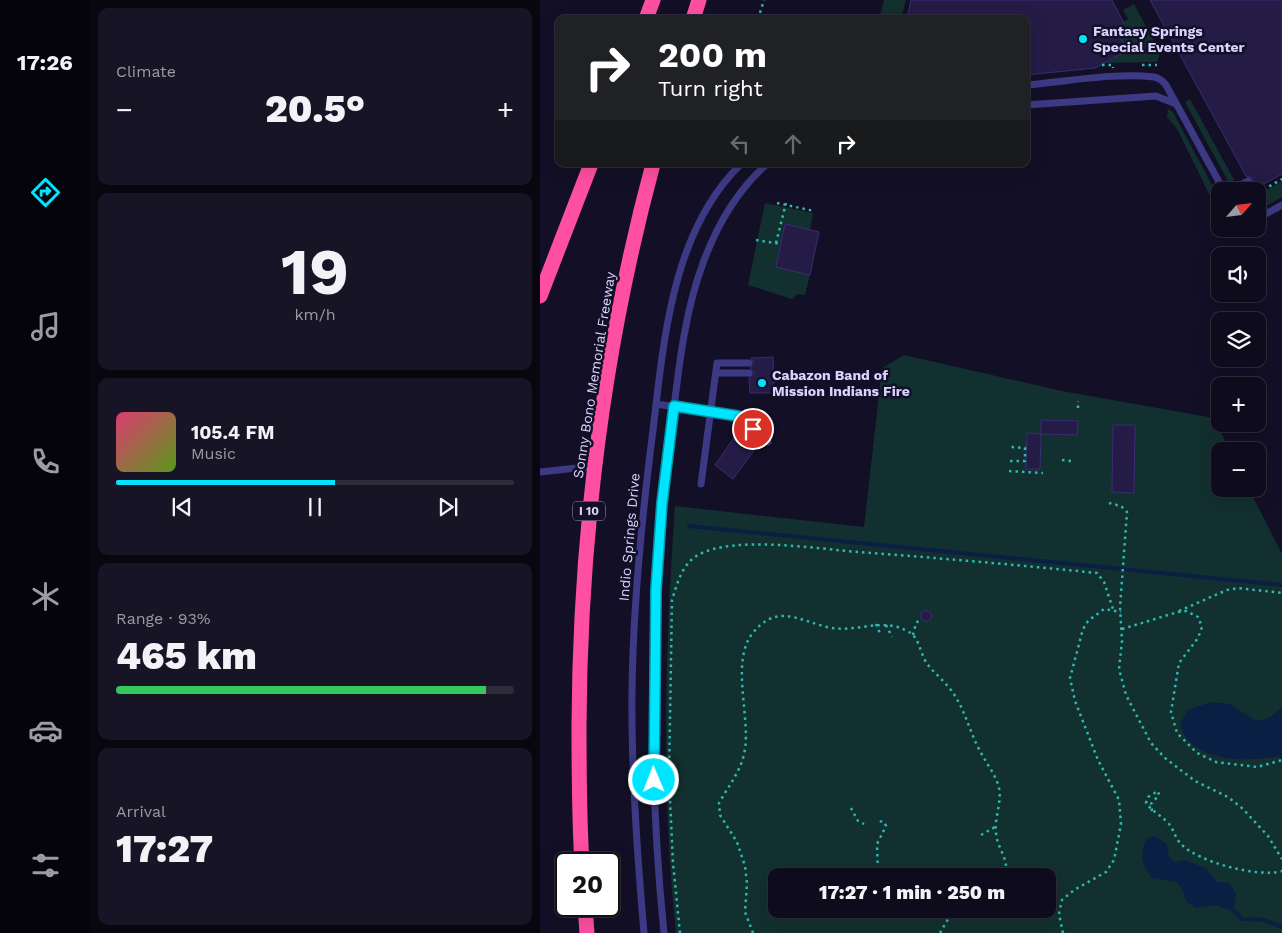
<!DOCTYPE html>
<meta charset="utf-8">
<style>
:root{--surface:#0e0b1c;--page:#171425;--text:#f1f3f6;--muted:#9b9ba3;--line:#2e2b3b;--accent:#00e5ff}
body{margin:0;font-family:"Work Sans",sans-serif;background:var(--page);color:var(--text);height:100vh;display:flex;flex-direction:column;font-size:19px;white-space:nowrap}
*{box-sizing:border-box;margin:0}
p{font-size:16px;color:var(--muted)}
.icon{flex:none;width:28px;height:28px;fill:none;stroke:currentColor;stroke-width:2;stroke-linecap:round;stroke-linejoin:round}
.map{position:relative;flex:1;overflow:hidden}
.drawer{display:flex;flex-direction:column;gap:8px;padding:8px;background:#08060f;width:450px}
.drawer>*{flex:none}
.top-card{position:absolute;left:15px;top:15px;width:475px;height:152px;border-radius:10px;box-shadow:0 5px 20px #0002,0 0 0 1px var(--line);background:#202124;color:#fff;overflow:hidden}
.needle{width:32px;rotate:62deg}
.fabs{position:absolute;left:671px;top:182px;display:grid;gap:10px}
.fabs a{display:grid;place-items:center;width:55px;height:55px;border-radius:10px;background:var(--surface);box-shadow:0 5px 20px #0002,0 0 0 1px var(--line);font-size:25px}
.speed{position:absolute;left:15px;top:852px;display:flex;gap:10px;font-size:25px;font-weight:700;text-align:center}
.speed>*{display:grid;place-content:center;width:65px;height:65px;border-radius:50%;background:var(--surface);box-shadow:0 5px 20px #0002,0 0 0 1px var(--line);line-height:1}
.speed .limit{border:2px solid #111;border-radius:8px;background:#fff;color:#111}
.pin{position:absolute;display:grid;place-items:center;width:42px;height:42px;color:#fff;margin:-21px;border:2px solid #fff;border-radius:50%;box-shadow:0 1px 5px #0007}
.me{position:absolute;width:55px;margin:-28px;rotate:359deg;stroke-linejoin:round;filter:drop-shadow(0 0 4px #0008)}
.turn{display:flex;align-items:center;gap:18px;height:105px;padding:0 20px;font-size:22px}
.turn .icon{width:65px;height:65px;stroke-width:2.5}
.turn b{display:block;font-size:35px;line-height:42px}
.lanes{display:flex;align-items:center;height:48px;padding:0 20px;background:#0003;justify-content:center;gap:25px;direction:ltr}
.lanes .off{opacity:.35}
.big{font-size:38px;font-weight:800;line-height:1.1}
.drawer .card{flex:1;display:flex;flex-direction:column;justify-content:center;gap:8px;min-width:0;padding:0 18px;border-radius:10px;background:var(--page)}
.drawer .dial{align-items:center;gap:0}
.dial b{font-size:65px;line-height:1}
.song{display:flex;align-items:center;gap:15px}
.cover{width:60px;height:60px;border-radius:8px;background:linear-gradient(135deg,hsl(340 70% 55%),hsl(90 70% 35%))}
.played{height:5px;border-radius:2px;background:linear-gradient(90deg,var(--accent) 55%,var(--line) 55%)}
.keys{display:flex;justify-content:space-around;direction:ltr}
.heat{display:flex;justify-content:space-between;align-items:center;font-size:28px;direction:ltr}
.charge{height:8px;border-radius:4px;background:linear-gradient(90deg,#34c759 93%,var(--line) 0)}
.trip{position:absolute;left:228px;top:868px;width:288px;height:50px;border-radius:10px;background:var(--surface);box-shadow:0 5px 20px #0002,0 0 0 1px var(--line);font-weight:800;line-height:50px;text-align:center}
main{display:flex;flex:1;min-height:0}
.menu{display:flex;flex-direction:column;width:90px;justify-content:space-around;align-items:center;background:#06040b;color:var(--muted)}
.menu .icon{width:35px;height:35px}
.menu .active{color:var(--accent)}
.menu b{font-size:22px;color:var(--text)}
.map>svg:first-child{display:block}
.green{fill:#12302f;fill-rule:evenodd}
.water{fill:#0a1f44}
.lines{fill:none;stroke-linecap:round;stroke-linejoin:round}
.stream{stroke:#0a1f44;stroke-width:4}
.building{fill:#241b47;stroke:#3b2d73}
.path{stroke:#2fb8b0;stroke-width:2.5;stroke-dasharray:2.5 4;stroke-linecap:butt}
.service{stroke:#3d3a85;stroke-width:7}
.motorway{stroke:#ff4fa3;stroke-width:15}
.route-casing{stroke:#0095a6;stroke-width:12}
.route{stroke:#00e5ff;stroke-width:9}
.poi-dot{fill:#00e5ff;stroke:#130f26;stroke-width:2}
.labels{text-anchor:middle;stroke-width:5;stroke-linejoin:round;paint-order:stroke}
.shield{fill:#130f26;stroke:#9e99be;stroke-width:1}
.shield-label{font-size:12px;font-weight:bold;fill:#d9d4ff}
.poi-label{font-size:14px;font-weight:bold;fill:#d9d4ff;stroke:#130f26;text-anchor:start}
.street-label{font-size:14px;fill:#d9d4ff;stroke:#130f26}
</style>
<main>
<nav class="menu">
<b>17:26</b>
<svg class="icon active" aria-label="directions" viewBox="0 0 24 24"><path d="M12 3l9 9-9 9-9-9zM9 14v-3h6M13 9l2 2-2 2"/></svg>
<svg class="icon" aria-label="music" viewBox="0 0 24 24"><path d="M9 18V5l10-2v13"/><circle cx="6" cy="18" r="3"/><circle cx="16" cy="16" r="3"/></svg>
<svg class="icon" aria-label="phone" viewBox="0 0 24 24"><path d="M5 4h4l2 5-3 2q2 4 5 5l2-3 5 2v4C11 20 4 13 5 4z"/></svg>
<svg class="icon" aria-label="climate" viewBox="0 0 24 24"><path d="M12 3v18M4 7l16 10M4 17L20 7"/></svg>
<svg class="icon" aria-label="car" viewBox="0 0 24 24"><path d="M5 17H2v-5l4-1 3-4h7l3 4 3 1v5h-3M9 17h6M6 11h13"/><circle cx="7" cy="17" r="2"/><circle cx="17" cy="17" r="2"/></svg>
<svg class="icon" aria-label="filters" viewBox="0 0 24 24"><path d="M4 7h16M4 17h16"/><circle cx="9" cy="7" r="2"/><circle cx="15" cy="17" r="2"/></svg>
</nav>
<section class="drawer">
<div class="card"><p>Climate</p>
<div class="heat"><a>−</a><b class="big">20.5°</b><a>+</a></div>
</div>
<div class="card dial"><b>19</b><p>km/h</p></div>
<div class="card">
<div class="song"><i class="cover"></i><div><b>105.4 FM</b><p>Music</p></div></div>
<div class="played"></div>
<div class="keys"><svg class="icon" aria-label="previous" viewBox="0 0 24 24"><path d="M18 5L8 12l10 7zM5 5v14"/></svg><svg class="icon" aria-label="pause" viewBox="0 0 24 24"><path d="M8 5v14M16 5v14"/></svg><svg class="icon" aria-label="next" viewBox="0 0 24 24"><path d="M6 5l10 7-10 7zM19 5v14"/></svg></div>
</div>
<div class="card"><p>Range · 93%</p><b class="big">465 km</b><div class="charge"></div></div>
<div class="card"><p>Arrival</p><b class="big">17:27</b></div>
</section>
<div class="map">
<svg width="742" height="933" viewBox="0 0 742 933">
<rect width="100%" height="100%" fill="#130f26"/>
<!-- green -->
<path class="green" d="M344 0H366L361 19H339Z
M594 4 620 53 617 62 566 63 587 51 575 28 588 19 583 10Z
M650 99 694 180 689 183 645 102Z
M628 109 633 112 680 200V216L637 129 627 117Z
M742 181V197L724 207 718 206V195Z
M225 203 273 213 270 230 245 224 236 267 270 275 265 295 257 294 252 299 208 285Z
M364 355 522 391 674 418 690 451H680V489H709L742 554V933H136C121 790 125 649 135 506L324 527 342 368ZM236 876H506V909H236Z"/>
<!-- water -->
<path class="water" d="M671 702 690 704 716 721 729 718 742 708V762L739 756C708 763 649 762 640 724L648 710Z
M613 836 626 843 629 856 634 862 644 860 666 868 677 882 689 883 696 893 694 906 688 910 676 905 656 908 646 901 643 891 637 882 612 878C602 866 599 854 606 840Z"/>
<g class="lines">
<!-- stream -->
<path class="stream" d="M149 526 742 585
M691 908 702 919 724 920 742 927"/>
</g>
<!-- building -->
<path class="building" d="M371 0H572L584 23 575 28 587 51 555 68 486 75V19H367Z
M610 0H742V174L713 190 711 186 712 178 706 176Z
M245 224 279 232 270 275 236 267Z
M233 357 234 393H210L209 378 214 373 210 368 214 363 211 358Z
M501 420 538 421 537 435 501 434Z
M573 425H595L594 493 572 492Z
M487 433 501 434 500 469H486Z
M196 435 215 449 193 479 175 465Z
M380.5 616a5.5 5.5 0 1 1 11 0a5.5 5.5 0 1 1-11 0Z"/>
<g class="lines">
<!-- path -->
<path class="path" d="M218 19 224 0
M562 65H573V68
M602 65H617
M718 193 742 179
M237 203 274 211
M216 240 241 244
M236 243 246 203
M538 408V401
M522 460 532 461
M470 461H485V448L471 447
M469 471 503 473
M569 503 581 506 587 512 580 607 582 641 579 669 586 695 611 743 625 758 655 781 688 797 703 809 728 836 742 859
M639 611 687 590 698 588 742 593
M336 624 341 636
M346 625 352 637
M582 629 638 612 646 611 658 617 662 627 658 638 639 663 631 712 637 733 657 753 676 762 717 767 742 760
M373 635 376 623 381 619
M311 808 318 821 324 824
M612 811 611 804 619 795 618 791 608 797 606 803C613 812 622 816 629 824 634 830 635 838 641 844 658 862 718 878 742 871
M441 835 455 827
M338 876 337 844 346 826 344 822 339 821
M348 909 352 915
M140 933 133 863 129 778 132 600C137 584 142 564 158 555 194 535 277 549 319 552 399 558 478 565 557 573L564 582 573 609
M213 933 205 912 207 883 205 866 197 842 180 815 179 803C189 785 202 770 205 749 210 715 191 662 212 634 236 603 258 620 287 627 315 634 342 616 369 632 380 638 380 655 388 665 396 675 408 684 415 696 426 713 430 733 440 751 446 763 456 775 459 788 462 803 454 818 456 833 457 849 470 859 465 876
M400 933 411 914 423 909
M523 933 519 914 522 900 534 890 566 872 574 860 581 824 579 800 558 760 535 701 530 678 543 629 548 621 564 609 581 612"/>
<!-- service -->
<path class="service" d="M486 85C524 82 576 72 614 77 619 78 623 81 626 85L684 191
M486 105 616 96 636 104
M689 191 708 181
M718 218 742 205
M176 373H209
M116 404 198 416 228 442
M0 472 55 466
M161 484 177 363H209
M104 933C97 853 91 772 92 691 93 604 102 516 113 430 124 339 132 231 201 164
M124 933C107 766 110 598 131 432 138 376 143 317 163 263 177 225 196 191 227 164"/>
<!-- motorway -->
<path class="motorway" d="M106 19 113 0
M153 19 159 0
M0 296 51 164
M42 864C39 817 39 771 39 724 40 535 64 346 113 164
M45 906 47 933"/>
</g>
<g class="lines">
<defs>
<path id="route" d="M114 780 116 589 122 503 134 406 198 416 213 429"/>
</defs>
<!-- route casing -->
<use href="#route" class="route-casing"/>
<!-- route -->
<use href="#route" class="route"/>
</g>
<!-- markers -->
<g class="poi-dot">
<circle cx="543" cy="39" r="5"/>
<circle cx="222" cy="383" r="5"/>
</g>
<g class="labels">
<!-- shield labels -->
<rect class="shield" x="33" y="501.5" width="32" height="19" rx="4"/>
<g class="shield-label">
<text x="49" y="515">I 10</text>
</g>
<!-- poi labels -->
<g class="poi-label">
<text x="553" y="36">Fantasy Springs<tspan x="553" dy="16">Special Events Center</tspan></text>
<text x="232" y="380">Cabazon Band of<tspan x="232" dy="16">Mission Indians Fire</tspan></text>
</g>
<!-- street labels -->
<g class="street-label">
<text transform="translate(54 375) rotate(-81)" y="5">Sonny Bono Memorial Freeway</text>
<text transform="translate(89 537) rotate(-85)" y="5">Indio Springs Drive</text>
</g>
</g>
</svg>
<div class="fabs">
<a><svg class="needle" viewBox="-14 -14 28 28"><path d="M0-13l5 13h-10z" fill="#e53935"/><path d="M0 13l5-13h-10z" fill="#9b9ba3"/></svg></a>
<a><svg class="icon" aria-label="sound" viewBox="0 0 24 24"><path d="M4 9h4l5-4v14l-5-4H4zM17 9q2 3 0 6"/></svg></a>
<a><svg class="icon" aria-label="layers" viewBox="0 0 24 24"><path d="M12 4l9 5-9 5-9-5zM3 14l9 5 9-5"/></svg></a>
<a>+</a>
<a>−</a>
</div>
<div class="speed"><div class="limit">20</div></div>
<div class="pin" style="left:213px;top:429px;background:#d93025"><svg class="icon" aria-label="arrive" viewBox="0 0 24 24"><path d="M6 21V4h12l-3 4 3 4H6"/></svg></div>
<svg class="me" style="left:114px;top:780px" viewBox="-20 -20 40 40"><circle r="17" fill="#00e5ff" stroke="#fff" stroke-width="3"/><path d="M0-11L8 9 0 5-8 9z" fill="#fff"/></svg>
<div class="trip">17:27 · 1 min · 250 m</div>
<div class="top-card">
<div class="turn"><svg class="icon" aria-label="right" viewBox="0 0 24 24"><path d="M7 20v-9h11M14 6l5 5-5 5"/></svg><div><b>200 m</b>Turn right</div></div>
<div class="lanes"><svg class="icon off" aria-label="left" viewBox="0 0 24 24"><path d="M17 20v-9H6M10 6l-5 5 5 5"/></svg><svg class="icon off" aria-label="ahead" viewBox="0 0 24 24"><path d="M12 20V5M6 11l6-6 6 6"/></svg><svg class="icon" aria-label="right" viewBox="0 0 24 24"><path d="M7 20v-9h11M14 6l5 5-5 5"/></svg></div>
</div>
</div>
</main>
